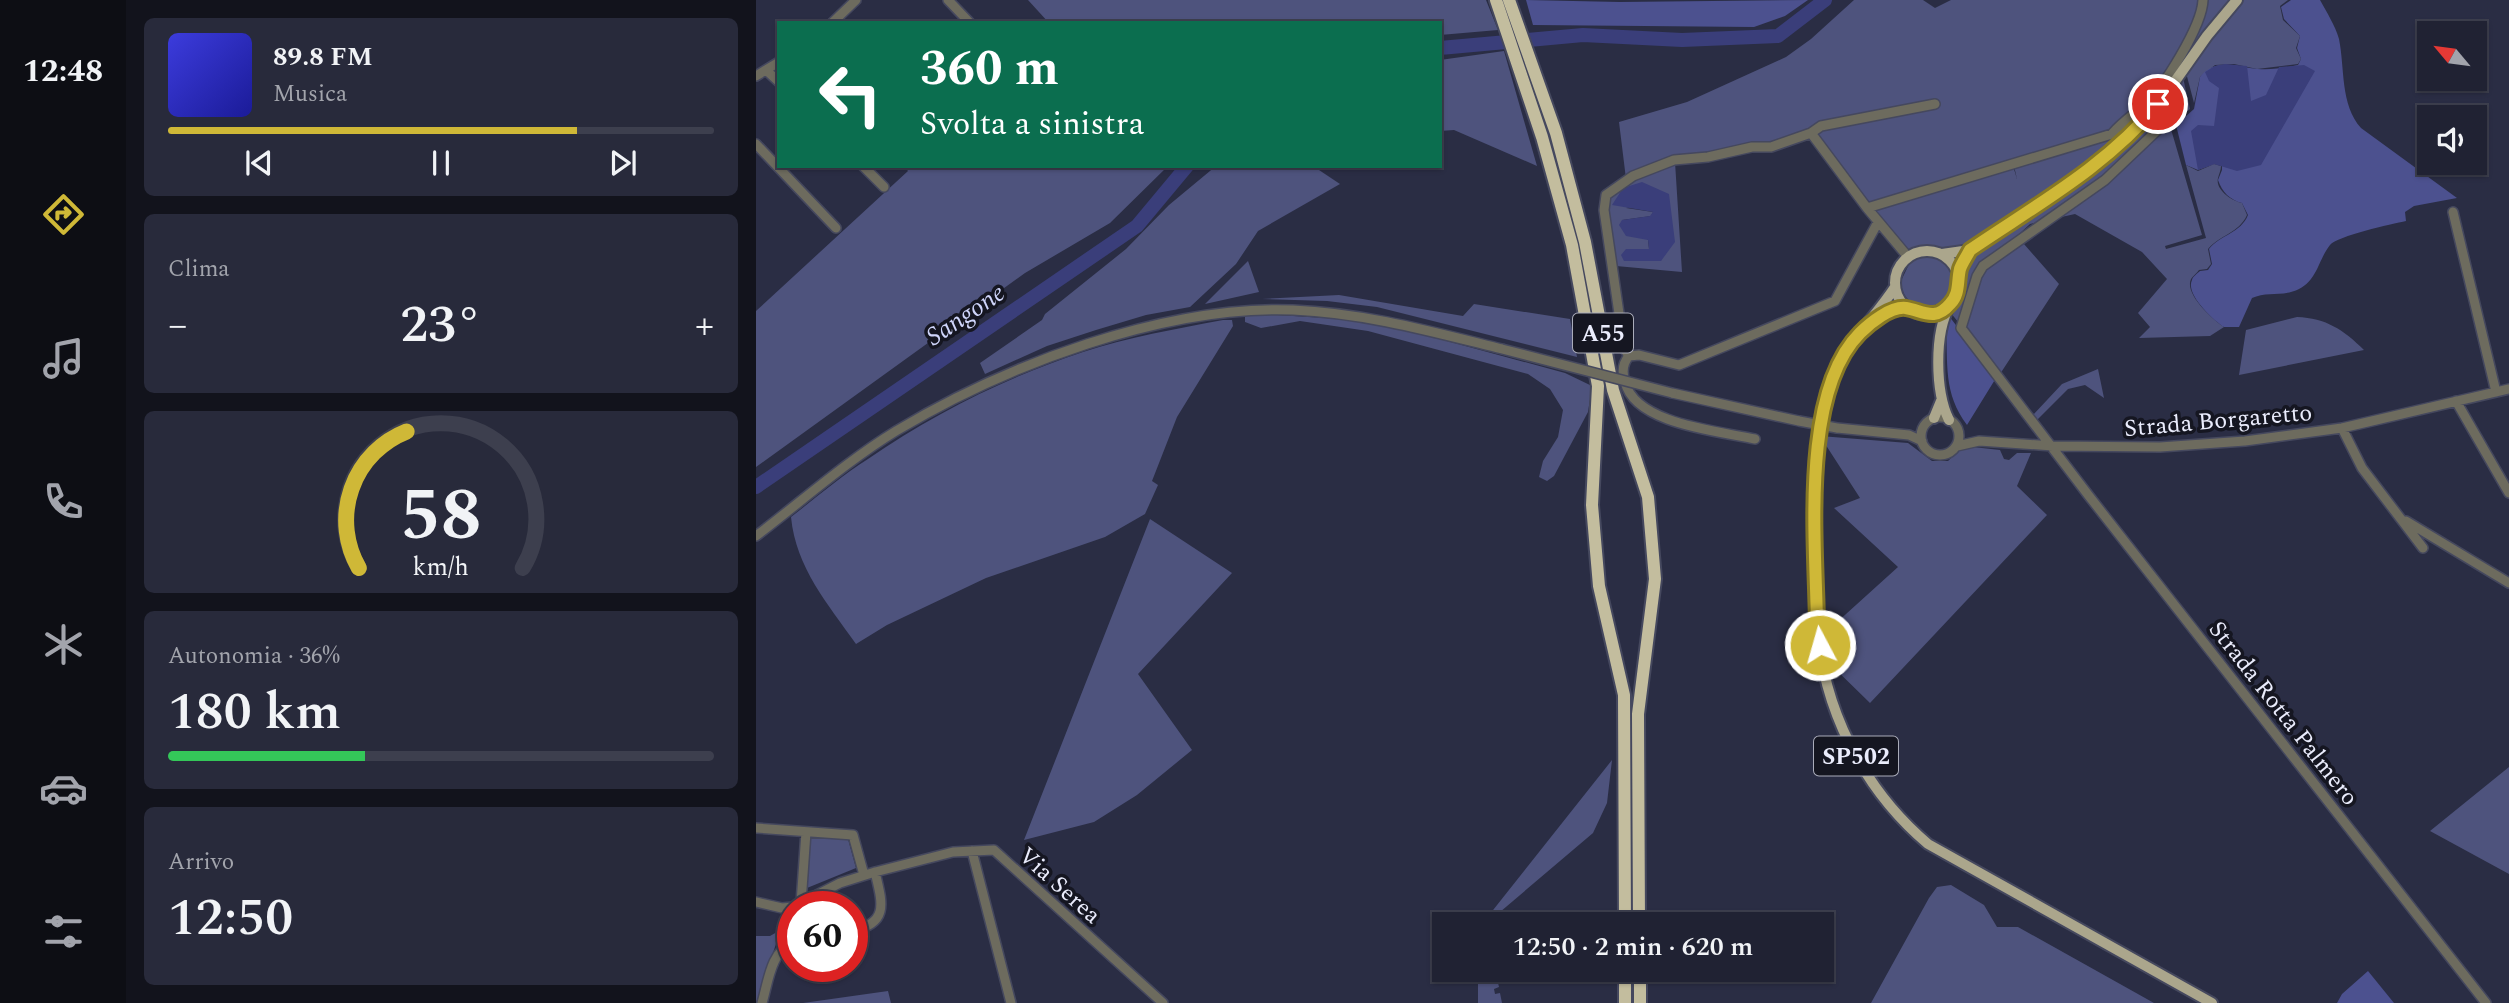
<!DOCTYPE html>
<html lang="it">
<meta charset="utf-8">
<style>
:root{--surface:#202233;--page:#282a3b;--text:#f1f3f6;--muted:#a2a4ac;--line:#3d3f4e;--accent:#cfb837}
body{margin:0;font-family:Spectral,serif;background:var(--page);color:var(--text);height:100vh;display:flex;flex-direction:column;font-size:26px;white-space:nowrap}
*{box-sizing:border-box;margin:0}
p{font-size:23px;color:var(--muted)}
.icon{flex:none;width:38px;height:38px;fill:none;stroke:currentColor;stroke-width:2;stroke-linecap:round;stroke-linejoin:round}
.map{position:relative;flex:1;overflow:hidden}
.panel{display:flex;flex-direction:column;gap:18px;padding:18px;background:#12131c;width:630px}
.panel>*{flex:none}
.top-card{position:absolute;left:21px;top:21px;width:665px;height:147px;border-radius:0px;box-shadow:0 2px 5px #0004,0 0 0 2px var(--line);background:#0b6e4f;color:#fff;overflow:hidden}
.needle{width:46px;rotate:299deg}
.tools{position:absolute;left:1661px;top:21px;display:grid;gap:14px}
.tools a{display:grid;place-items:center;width:70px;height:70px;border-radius:0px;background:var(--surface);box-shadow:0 2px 5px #0004,0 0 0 2px var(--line);font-size:35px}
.speed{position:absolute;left:21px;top:891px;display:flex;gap:14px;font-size:35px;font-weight:700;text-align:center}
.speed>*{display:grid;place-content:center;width:91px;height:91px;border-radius:50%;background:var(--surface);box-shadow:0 2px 5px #0004,0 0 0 2px var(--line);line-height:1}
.speed .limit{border:10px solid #d22;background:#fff;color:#111}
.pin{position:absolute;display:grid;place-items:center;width:60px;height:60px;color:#fff;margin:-30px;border:4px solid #fff;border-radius:50%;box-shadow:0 2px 7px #0007}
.me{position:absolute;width:77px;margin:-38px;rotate:354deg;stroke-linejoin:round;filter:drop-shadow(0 0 5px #0008)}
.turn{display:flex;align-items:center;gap:24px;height:147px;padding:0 28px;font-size:32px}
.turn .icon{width:91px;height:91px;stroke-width:2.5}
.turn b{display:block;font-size:49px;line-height:60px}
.big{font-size:52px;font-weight:600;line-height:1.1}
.panel .card{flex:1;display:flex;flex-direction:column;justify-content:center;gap:10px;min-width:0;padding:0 24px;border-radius:10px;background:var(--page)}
.panel .dial{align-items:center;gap:0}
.dial svg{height:182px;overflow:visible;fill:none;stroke:var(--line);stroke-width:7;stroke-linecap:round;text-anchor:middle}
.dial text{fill:var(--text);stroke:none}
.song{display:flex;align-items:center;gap:21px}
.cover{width:84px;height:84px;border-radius:10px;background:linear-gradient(135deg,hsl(240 70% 55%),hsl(240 70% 35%))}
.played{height:7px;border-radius:4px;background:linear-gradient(90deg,var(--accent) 75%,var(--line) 75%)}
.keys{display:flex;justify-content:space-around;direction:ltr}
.heat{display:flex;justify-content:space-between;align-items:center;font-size:38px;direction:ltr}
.charge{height:10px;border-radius:5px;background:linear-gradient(90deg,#34c759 36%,var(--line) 0)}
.trip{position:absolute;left:676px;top:912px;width:402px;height:70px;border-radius:0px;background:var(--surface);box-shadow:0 2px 5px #0004,0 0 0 2px var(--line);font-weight:600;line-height:70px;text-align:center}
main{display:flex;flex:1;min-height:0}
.menu{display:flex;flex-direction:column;width:126px;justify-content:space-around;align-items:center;background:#0d0e14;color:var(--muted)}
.menu .icon{width:49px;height:49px}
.menu .current{color:var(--accent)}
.menu b{font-size:32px;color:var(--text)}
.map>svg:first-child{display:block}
.green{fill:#4e537d;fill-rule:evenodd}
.forest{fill:#4c518f}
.water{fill:#3a3e7a}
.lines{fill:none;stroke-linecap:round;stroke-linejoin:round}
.river{stroke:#3a3e7a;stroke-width:14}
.minor-casing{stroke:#45485e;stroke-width:12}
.major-casing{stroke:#45485e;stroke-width:14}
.highway-casing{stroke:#45485e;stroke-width:16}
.minor{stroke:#6d6b5e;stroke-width:9}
.major{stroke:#aba68c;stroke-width:10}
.highway{stroke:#c3bd9e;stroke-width:12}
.minor-bridge-casing{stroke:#45485e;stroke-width:12;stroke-linecap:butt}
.minor-bridge{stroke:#6d6b5e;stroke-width:9}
.route-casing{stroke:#877824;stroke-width:18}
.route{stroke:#cfb837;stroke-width:12}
.labels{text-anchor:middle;stroke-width:7;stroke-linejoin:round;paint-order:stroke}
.shield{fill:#151621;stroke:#aaacba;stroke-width:2}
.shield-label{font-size:23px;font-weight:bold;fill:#eaecfc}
.street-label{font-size:24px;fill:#eaecfc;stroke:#151621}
.water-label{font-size:26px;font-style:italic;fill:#cfd5fa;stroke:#151621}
</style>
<main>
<nav class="menu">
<b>12:48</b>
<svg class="icon current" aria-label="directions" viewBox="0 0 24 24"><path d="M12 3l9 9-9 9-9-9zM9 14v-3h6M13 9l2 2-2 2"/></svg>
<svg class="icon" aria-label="music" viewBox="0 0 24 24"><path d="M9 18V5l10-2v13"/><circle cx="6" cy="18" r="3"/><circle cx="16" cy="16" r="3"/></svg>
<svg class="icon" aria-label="phone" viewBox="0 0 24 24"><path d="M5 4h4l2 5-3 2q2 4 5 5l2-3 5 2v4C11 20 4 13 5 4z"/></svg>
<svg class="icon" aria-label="climate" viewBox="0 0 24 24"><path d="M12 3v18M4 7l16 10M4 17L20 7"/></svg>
<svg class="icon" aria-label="car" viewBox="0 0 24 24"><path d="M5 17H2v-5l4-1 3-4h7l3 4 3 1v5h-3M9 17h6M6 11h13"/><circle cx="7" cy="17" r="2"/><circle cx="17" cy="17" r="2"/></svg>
<svg class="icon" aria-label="filters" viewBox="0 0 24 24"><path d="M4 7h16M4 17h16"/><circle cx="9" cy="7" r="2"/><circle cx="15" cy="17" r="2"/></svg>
</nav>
<section class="panel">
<div class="card">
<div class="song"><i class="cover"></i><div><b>89.8 FM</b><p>Musica</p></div></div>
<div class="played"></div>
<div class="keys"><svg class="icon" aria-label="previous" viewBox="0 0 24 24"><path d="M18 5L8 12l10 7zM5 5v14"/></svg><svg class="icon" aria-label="pause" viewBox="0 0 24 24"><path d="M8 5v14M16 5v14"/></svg><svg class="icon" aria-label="next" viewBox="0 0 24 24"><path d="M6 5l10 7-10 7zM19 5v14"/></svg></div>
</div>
<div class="card"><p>Clima</p>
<div class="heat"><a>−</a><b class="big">23°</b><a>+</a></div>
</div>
<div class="card dial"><svg viewBox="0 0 100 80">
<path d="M14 69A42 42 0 1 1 86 69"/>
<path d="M14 69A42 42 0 0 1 35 9" stroke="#cfb837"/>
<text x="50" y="56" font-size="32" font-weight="700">58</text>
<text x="50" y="72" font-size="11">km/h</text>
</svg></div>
<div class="card"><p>Autonomia · 36%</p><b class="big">180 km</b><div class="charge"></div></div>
<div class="card"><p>Arrivo</p><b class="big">12:50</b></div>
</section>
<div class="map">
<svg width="1753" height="1003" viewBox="0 0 1753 1003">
<rect width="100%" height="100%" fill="#2a2d44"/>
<!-- green -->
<path class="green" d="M272 0H730L742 30 684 35V23H293Z
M1098 0H1167L1179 8 1195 0H1445L1424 64 1434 109 1429 113 1407 116 1111 205 1060 134 1024 144 939 157 870 179 863 122 931 102 1030 57 1055 39Z
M1448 0H1532L1524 6 1527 20 1544 36 1540 48 1545 59 1542 64 1501 69 1478 64 1459 65 1444 77 1438 103 1428 65 1445 21Z
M748 51 781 166 698 130 684 131V60Z
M1412 119 1446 235 1409 246 1410 249 1450 238 1430 165 1442 171 1458 164 1465 166C1465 170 1463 174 1462 178 1459 190 1476 201 1486 203L1491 215C1483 233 1464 235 1452 249L1455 264 1451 269 1443 270C1441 273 1437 276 1435 279 1428 294 1457 320 1468 327L1454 336 1383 338 1394 327 1382 313 1411 279 1386 252 1319 214 1274 224 1261 236 1303 284 1244 374 1186 302C1167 312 1146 305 1145 281L1154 262 1122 222 1120 207 1257 166 1261 179 1258 166Z
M919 162 926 272 860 266 851 199 867 185ZM913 194 905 261 893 249 892 240 866 220 895 216 897 212 870 208Z
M148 166H412L354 223 269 273 0 467V311L152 171Z
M460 166H557L584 184 502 231 480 264 434 307 390 315 340 330 291 346 229 374 224 363 286 320 289 314 370 249 413 205Z
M492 261 503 292 449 304Z
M583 295 707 316 718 304 814 319 821 357 621 307 571 301 506 299Z
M505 314 601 320 647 329 809 373 836 386 832 412 798 476 791 481 783 477 787 461 802 437 807 410 794 389 772 374 612 331 544 321 505 328 489 322V316Z
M1541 317C1570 318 1588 330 1608 350L1483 375 1490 330Z
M467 320H476L477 326 421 417 396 481 402 485 389 514 349 537 230 578 131 625 100 644C72 604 40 568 35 517 61 497 85 476 112 459 177 414 251 377 327 352 372 337 420 329 467 320Z
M1342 369 1348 398 1329 385 1312 389 1281 420 1277 415 1306 384Z
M1064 436 1152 443 1176 461H1192L1208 446 1244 450 1248 459 1253 460 1261 453H1275L1261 486 1291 515 1114 703 1070 660 1069 633 1142 567 1078 508 1104 498Z
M394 519 476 573 382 674 436 750 381 795 338 822 268 840Z
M856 760 851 803 837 833 744 912 737 924H726Z
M1753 767V874L1674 831Z
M54 837 92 839 100 868 51 888Z
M1195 885 1228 905 1241 927H1262L1398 1003H1115L1173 898 1181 887Z
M21 932 23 942 20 944 0 1003V936H14Z
M722 970H739L743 987 738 989 739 994 744 993 746 1003H722Z
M132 991 135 1003H47Z"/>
<!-- forest -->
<path class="forest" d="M770 0 864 2 1052 0 1029 16 998 27 777 25Z
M1535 0H1564C1571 13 1579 25 1583 39 1589 69 1584 104 1605 128L1701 198 1658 206 1649 212 1650 221C1636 224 1581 236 1574 245 1562 260 1562 279 1543 289 1528 297 1511 291 1496 298L1483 327H1468C1457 320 1429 294 1436 280 1437 276 1441 274 1444 271L1452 270 1456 264 1453 249C1464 235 1485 233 1492 215L1486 203C1474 200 1466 192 1462 180L1466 170V165L1458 164 1442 170 1430 165 1420 125 1438 109 1444 77C1460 57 1481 67 1502 69 1515 70 1530 68 1542 65L1545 59 1541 48 1544 36 1528 19 1525 7Z
M1193 316 1240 378 1211 425C1187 393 1192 364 1190 325Z
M1612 971 1638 1003H1581L1586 994Z"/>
<!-- water -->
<path class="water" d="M1469 64 1491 66 1495 101 1510 95 1523 67 1548 65 1559 71 1505 165 1481 171 1458 164 1442 170 1435 131 1442 125 1458 126 1463 88 1453 81 1449 72 1459 66Z
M886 182 913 194 919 242 905 261H868L865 255 870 249H893L892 240 870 236 863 225 866 220 894 216 897 212 856 205 867 188Z"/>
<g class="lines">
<!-- river -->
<path class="river" d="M684 48 827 35 926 40 1022 36 1069 0
M0 487 381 226 431 166"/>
<defs>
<path id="minor" d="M192 0 214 23
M76 23 100 0
M10 70 23 82
M0 76 23 62
M1416 120 1410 122 1349 180 1227 266 1221 276 1205 328 1333 496 1730 1003
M0 144 80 228
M107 166 128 187
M1111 208 1356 134C1366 122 1377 115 1389 105 1408 87 1446 26 1447 0
M1697 212 1740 392
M1152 257 1111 208 1055 133 1065 126 1179 104
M873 356 868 348 848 210 850 195 877 176 918 160 952 157 996 147H1015L1055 133
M916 393 1043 421
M1700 401 1753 493
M1165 436a19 19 0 1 1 38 0a19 19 0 1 1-38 0Z
M1081 428 1153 435 1166 441
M1586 428 1606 468 1667 548
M999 439C962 431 879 424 869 382 866 373 866 364 873 356L883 355 923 365 1079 301 1122 222
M1201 446 1223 441 1297 446 1404 447 1489 441 1586 428 1753 389
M1650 521 1753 583
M0 536C46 501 91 461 140 431 250 365 408 305 537 310 609 313 677 332 746 349
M0 828 97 835 108 875
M216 851 255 1003
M0 902 26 908 37 907
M45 903 50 832
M39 906 84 883 119 872 197 852 238 850 407 1003
M96 931C134 923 126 902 119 872
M6 1003C12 983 15 950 37 943"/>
<path id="major" d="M1139 283a32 32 0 1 1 64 0a32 32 0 1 1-64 0Z
M1186 254 1214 250 1354 154 1403 104 1451 36 1481 0
M1139 287C1119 318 1090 343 1076 379 1058 425 1060 477 1060 526 1060 558 1059 590 1061 622 1066 708 1107 789 1172 844L1456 1003
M1120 320 1137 310 1152 308
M1178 418 1185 401
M1193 420C1179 391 1178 333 1194 305"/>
<path id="highway" d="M740 0 786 137 816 245 842 386 836 505 843 586 868 695 869 924
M753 0 800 133 829 242 857 390 892 497 899 579 882 714 883 924
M869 970V1003
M884 970V1003"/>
</defs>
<!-- minor casing -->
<use href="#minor" class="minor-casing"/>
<!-- major casing -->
<use href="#major" class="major-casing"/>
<!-- highway casing -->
<use href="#highway" class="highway-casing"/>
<!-- minor -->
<use href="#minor" class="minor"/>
<!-- major -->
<use href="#major" class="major"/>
<!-- highway -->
<use href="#highway" class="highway"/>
<defs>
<path id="minor-bridge" d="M746 349 916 393
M1043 421 1081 428"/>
</defs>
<!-- minor-bridge casing -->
<use href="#minor-bridge" class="minor-bridge-casing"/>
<!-- minor-bridge -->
<use href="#minor-bridge" class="minor-bridge"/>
</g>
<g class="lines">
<defs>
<path id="route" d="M1064 645 1061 624C1060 544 1044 393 1104 333 1114 323 1135 306 1150 308 1167 311 1179 322 1194 304 1204 294 1201 282 1204 269 1206 263 1211 256 1214 250 1280 205 1351 166 1402 104"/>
</defs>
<!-- route casing -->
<use href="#route" class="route-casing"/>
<!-- route -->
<use href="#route" class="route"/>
</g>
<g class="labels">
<!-- shield labels -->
<g class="shield">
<rect x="817" y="313.5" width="60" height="39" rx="5"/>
<rect x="1058" y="736.5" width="84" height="39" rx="5"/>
</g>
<g class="shield-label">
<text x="847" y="341">A55</text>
<text x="1100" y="764">SP502</text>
</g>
<!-- street labels -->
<g class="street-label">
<text transform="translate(1462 420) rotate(-5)" y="8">Strada Borgaretto</text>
<text transform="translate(1528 713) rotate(52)" y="8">Strada Rotta Palmero</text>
<text transform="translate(304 885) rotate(42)" y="8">Via Serea</text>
</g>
<!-- water labels -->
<g class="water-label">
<text transform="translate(209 314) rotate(-34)" y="9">Sangone</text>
</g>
</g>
</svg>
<div class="tools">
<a><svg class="needle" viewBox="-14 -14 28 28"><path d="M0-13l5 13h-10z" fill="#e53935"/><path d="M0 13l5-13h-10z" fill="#a2a4ac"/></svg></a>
<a><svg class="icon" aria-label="sound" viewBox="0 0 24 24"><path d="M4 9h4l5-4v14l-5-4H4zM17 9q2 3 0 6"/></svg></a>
</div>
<div class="speed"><div class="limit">60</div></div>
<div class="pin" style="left:1402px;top:104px;background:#d93025"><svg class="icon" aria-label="arrive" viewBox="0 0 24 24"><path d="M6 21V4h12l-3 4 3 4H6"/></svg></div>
<svg class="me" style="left:1064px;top:645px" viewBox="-20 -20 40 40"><circle r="17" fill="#cfb837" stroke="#fff" stroke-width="3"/><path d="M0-11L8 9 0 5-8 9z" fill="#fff"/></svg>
<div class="trip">12:50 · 2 min · 620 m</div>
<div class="top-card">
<div class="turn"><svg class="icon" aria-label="left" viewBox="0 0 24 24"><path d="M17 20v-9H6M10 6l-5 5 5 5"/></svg><div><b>360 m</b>Svolta a sinistra</div></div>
</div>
</div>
</main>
